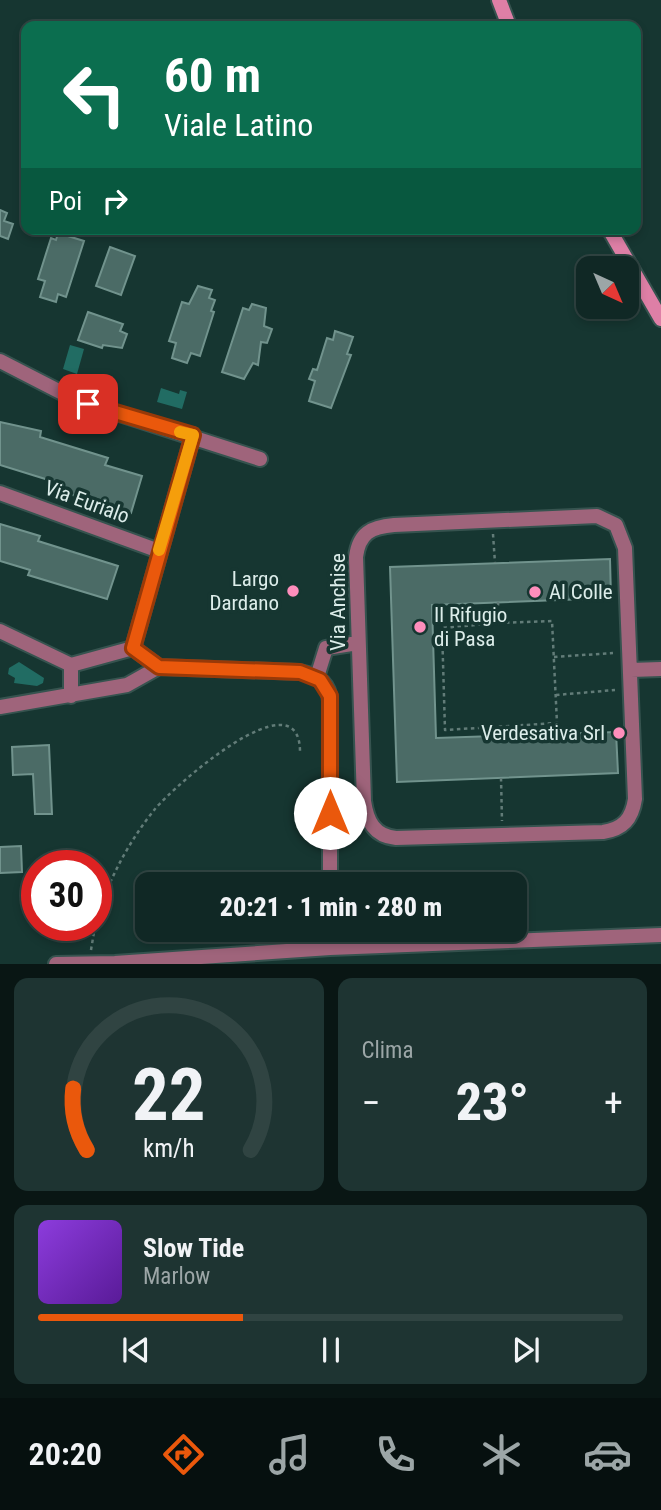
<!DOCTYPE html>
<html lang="it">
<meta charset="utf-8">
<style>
:root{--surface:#102825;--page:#1e3432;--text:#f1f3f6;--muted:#9ca6a7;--line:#304442;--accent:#ea580c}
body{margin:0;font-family:"Roboto Condensed",sans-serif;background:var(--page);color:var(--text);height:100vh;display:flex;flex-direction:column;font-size:26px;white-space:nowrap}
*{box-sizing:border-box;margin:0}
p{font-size:23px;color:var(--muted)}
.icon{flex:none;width:38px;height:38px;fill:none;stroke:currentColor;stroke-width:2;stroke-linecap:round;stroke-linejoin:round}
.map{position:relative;height:964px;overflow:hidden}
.sheet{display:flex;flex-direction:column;gap:14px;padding:14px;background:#091614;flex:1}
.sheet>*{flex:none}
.banner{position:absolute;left:21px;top:21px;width:620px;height:214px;border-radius:14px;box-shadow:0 4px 10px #0003,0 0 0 2px var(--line);background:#0b6e4f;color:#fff;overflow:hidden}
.needle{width:46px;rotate:136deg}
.buttons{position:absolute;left:576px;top:256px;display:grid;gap:14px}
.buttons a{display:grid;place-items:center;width:63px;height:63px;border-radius:14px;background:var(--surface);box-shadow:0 4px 10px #0003,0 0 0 2px var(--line);font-size:35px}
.speed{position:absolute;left:21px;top:850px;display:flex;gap:14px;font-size:35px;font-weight:700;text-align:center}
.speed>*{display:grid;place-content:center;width:91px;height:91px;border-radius:50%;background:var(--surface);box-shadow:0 4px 10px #0003,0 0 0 2px var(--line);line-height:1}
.speed .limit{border:10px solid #d22;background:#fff;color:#111}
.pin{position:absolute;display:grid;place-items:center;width:60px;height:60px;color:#fff;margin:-30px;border-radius:14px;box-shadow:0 4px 10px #0006}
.me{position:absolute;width:77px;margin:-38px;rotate:0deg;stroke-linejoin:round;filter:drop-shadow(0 0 5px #0008)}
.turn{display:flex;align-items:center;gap:24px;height:147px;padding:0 28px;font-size:32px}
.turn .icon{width:91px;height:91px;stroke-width:2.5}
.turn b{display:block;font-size:49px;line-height:60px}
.then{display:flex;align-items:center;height:66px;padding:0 28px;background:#0003;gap:14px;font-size:26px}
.big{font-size:52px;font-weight:800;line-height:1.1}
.sheet .card{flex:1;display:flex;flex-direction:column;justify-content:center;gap:10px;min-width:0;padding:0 24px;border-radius:14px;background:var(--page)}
.sheet .dial{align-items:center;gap:0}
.dial svg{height:182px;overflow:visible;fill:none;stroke:var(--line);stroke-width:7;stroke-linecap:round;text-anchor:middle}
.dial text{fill:var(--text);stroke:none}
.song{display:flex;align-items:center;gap:21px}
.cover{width:84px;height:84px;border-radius:10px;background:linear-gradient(135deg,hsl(270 70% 55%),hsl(270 70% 35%))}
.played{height:7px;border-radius:4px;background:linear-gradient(90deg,var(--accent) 35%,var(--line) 35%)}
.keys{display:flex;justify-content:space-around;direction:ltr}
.heat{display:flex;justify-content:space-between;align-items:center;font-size:38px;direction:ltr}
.sheet .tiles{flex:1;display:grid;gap:14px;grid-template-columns:1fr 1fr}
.card:last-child{grid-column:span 2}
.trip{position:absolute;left:135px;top:872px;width:392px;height:70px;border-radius:14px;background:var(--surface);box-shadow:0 4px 10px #0003,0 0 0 2px var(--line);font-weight:800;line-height:70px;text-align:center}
.tab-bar{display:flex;height:112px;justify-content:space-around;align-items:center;background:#06100f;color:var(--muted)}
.tab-bar .icon{width:49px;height:49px}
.tab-bar .active{color:var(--accent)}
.tab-bar b{font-size:32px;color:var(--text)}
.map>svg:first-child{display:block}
.water{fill:#216c63}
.building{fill:#4b6b66;stroke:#71938d;stroke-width:2}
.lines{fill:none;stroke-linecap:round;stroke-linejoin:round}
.street-casing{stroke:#36534f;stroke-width:18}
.secondary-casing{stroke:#36534f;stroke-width:18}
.path{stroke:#627c78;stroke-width:2.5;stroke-dasharray:3.5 3.5;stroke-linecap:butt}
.street{stroke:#9f647b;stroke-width:14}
.secondary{stroke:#de7fa6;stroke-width:14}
.route-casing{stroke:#983908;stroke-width:18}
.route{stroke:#ea580c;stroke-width:12}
.slow{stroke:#f59e0b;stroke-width:12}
.poi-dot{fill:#fe8ebc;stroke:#163631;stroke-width:2.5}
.labels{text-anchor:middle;stroke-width:7;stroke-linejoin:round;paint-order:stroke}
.street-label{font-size:21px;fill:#dcedea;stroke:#163631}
.poi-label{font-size:21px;fill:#dcedea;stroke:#163631;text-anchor:end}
</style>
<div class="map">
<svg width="661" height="964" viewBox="0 0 661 964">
<rect width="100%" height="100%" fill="#163631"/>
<!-- water -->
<path class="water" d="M70 345 84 349 77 374 63 369Z
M161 388 179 394 180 390 187 392 182 409 157 402Z
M19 662 44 678 43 683 37 686 14 683 15 678 8 674 9 668Z"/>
<!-- building -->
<path class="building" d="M0 210 7 213 4 221 13 224 8 239 0 236Z
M58 233 84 241 66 297 58 294 56 302 40 297 45 281 38 279 51 238 56 240Z
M110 247 135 256 121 295 96 286Z
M198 286 212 290 209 298 215 300 211 311 214 312 200 356 191 353 187 363 172 358 176 343 169 341 182 302 189 304Z
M252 304 266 308 264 326 272 329 267 343 261 342 258 365 253 363 244 379 222 372 243 308 249 310Z
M88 312 123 324 120 331 127 334 122 348 103 345 102 348 78 340Z
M335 331 353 337 347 354 351 355 331 408 309 401 315 381 309 379 313 369 317 370 327 338 333 340Z
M0 422 41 431 40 437 108 458 105 465 142 476 131 513 53 489 55 482 0 465Z
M0 524 40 536 38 541 118 566 107 599 28 575 30 570 0 561Z
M610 559 611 598 432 605 436 738 616 732 618 773 397 782 390 567Z
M49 745 52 814H35L33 774 13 775 12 747Z
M21 846 22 872 0 873V847Z"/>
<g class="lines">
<defs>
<path id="street" d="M0 361 76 400 260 459
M0 493 159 551
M597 516 616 525 625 548 635 799C632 819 623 829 603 832L396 838C374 836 367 821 364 801L356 557C359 533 371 527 394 525Z
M0 631 71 665
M133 648 193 435
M71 665 133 648 159 667
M71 665V696
M159 667 300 672C317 675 329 683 330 701V884
M631 670 661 669
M317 677 326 648 358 643
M0 707 127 685 159 667
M330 929V948
M56 964 115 963 330 948 661 935"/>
<path id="secondary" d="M499 0 509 26
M609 229 661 319"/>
</defs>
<!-- street casing -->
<use href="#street" class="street-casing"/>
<!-- secondary casing -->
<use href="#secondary" class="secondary-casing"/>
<!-- path -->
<path class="path" d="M493 534 495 563
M498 602 499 623 552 621 557 723 445 730 442 628 499 623
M554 657 613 653
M556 695 615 690
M501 727V736
M501 778 502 821
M96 922C107 882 129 841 155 809 173 787 299 675 300 751
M91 950 95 926"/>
<!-- street -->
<use href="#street" class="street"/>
<!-- secondary -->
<use href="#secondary" class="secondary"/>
</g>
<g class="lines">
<defs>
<path id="route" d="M88 404 193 435 133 648 159 667 300 672 320 680 330 696V813"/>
</defs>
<!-- route casing -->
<use href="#route" class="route-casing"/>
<!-- route -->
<use href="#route" class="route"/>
<!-- slow -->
<path class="slow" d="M159 550 193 435 180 432"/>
</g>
<!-- markers -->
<g class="poi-dot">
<circle cx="293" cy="591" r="7"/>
<circle cx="535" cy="592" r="7"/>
<circle cx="420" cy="627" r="7"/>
<circle cx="619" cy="733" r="7"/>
</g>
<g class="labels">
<!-- street labels -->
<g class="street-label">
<text transform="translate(87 502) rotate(20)" y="7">Via Eurialo</text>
<text transform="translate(338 602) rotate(-90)" y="7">Via Anchise</text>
</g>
<!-- poi labels -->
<g class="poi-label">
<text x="279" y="586">Largo<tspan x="279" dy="24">Dardano</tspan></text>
<text x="549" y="599" text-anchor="start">Al Colle</text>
<text x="434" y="622" text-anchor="start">Il Rifugio<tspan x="434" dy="24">di Pasa</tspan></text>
<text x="605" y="740">Verdesativa Srl</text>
</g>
</g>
</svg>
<div class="buttons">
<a><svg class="needle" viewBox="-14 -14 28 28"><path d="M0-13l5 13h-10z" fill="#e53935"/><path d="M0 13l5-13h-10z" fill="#9ca6a7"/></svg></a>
</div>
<div class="speed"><div class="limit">30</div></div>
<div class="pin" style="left:88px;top:404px;background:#d93025"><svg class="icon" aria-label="arrive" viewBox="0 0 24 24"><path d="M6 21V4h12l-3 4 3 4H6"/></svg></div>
<svg class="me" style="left:330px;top:813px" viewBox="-20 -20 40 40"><circle r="19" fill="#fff"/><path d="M0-13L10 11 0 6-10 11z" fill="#ea580c"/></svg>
<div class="trip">20:21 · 1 min · 280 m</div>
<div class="banner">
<div class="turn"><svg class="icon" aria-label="left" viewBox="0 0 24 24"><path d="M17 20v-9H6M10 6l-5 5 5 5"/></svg><div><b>60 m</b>Viale Latino</div></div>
<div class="then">Poi<svg class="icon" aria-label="right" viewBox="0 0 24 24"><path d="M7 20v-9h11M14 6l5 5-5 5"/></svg></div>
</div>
</div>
<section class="sheet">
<div class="tiles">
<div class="card dial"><svg viewBox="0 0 100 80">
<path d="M14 69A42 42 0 1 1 86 69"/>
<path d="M14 69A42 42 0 0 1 8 42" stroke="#ea580c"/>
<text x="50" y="56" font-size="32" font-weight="700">22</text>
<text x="50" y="72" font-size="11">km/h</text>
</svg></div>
<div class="card"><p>Clima</p>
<div class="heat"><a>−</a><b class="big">23°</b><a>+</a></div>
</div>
<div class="card">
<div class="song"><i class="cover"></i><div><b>Slow Tide</b><p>Marlow</p></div></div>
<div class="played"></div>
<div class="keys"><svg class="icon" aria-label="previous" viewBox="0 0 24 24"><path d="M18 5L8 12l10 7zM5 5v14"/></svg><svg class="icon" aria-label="pause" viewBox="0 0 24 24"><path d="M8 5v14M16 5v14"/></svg><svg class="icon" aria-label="next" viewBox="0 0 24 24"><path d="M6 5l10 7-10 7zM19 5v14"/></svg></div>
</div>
</div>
</section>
<nav class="tab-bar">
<b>20:20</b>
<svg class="icon active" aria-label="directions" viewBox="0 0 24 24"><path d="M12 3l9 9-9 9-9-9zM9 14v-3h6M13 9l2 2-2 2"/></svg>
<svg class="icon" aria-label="music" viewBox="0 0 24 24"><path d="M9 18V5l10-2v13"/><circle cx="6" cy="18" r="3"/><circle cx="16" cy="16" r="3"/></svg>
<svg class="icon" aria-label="phone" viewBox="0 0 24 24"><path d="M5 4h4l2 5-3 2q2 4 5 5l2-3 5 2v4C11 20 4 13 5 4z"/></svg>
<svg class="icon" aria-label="climate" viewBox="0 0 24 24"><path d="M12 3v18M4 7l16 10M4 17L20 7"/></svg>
<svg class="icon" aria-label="car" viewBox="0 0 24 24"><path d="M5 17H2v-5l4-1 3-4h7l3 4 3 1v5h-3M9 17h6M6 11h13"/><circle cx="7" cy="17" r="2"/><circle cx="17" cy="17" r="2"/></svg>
</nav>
